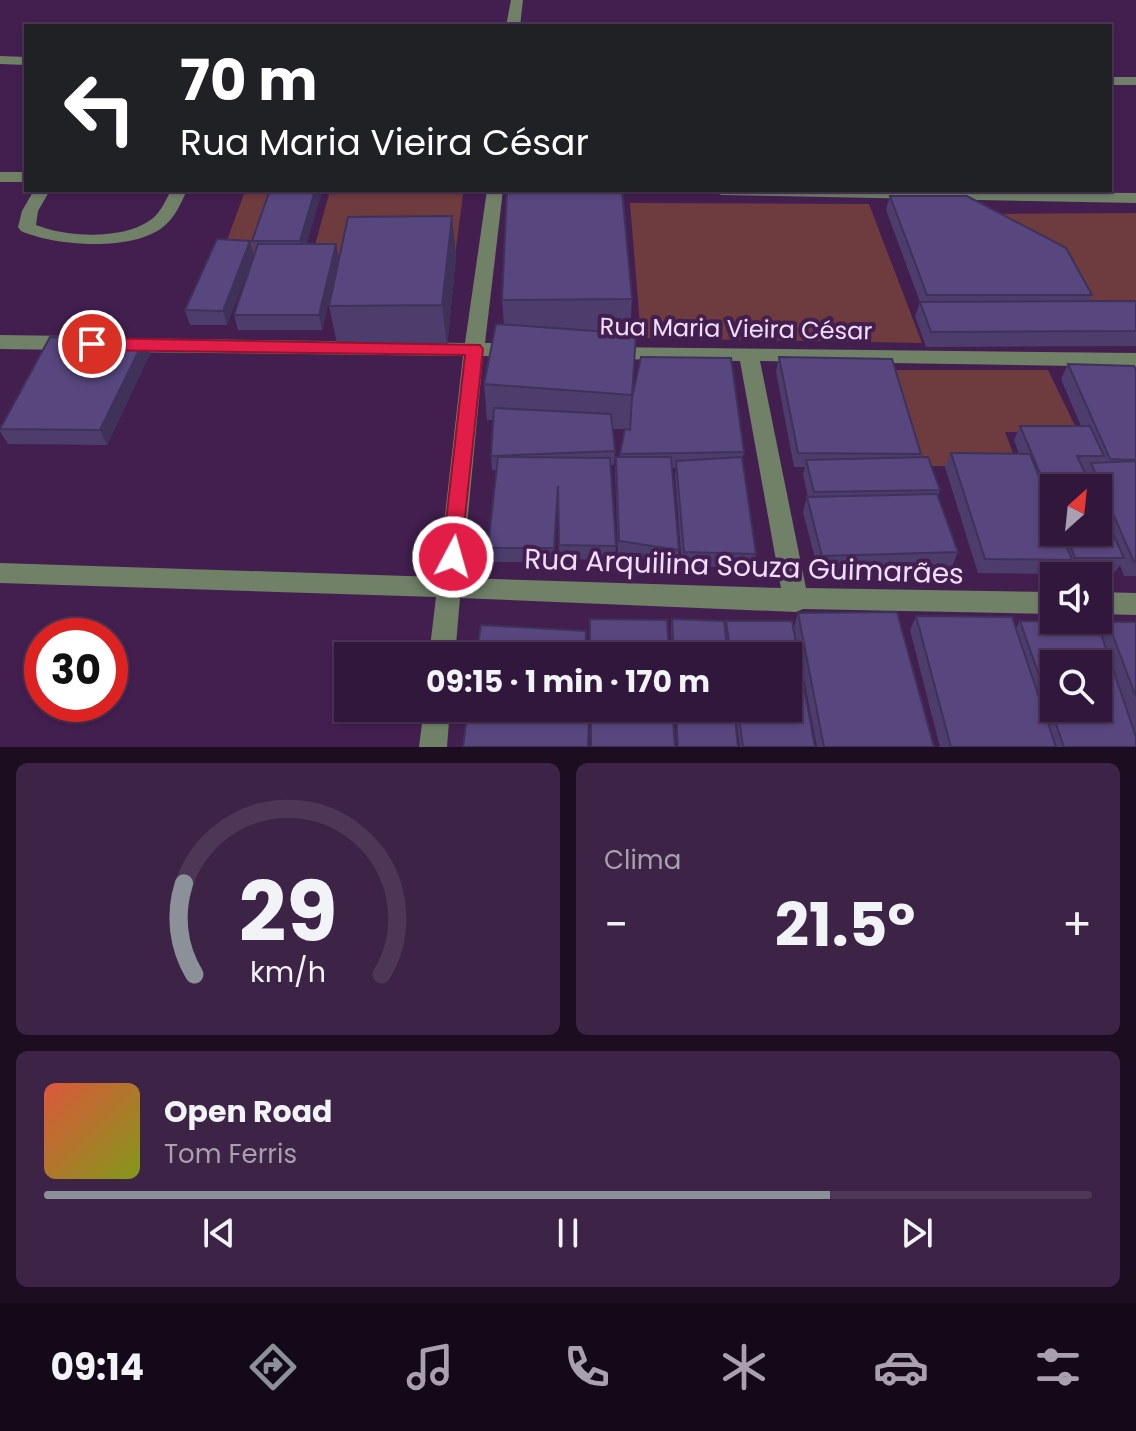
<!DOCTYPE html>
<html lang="pt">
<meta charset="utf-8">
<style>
:root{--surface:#32173c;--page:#3d2447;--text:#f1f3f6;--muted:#a89faf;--line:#4d3656;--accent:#8c9099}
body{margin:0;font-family:Poppins,sans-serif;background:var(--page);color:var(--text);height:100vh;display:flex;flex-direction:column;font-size:30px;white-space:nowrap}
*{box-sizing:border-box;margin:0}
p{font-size:26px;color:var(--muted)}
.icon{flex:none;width:44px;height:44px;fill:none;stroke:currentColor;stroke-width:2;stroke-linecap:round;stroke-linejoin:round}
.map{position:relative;height:747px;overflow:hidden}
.side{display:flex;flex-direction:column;gap:16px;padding:16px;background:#1c0d21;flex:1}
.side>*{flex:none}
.top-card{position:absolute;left:24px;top:24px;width:1088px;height:168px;border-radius:0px;box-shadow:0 2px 6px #0004,0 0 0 2px var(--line);background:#202124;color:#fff;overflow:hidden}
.needle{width:52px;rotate:27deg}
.buttons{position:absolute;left:1040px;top:474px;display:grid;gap:16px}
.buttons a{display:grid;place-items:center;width:72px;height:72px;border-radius:0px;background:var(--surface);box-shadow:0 2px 6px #0004,0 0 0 2px var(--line);font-size:40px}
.speed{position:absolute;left:24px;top:618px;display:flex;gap:16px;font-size:40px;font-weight:700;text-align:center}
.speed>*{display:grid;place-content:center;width:104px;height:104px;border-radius:50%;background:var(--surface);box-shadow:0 2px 6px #0004,0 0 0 2px var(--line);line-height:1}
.speed .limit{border:12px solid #d22;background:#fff;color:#111}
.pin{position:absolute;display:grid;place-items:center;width:68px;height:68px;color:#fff;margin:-34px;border:4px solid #fff;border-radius:50%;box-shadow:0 2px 8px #0007}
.me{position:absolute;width:88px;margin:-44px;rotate:6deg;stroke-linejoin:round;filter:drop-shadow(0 0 6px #0008)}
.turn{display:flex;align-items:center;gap:28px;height:168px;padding:0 24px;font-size:36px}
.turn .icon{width:104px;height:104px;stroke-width:2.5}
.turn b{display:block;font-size:56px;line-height:68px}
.big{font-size:60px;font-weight:700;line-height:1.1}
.side .card{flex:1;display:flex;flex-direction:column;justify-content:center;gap:12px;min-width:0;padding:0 28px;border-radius:12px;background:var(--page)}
.side .dial{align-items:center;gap:0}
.dial svg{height:208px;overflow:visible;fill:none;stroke:var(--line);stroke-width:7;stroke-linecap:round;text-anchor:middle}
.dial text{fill:var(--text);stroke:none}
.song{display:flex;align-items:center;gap:24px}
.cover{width:96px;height:96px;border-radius:12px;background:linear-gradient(135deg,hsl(10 70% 55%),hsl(70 70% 35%))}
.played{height:8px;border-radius:4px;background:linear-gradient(90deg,var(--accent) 75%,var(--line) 75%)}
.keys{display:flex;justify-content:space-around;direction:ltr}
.heat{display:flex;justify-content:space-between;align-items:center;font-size:44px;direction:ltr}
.side .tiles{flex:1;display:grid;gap:16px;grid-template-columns:1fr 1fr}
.card:last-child{grid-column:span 2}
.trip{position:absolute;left:334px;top:642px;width:468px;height:80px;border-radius:0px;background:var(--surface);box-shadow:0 2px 6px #0004,0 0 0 2px var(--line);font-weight:700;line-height:80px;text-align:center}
.tab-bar{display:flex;height:128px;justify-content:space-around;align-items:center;background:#140918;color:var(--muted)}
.tab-bar .icon{width:56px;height:56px}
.tab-bar .on{color:var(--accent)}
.tab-bar b{font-size:36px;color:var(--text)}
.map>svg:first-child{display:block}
.green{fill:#6e3b3f}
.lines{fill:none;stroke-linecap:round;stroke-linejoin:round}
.minor{fill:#708168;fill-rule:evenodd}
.wall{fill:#4c3d6d;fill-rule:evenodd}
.shaded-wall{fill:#3e3259}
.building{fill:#58477f;stroke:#3e3259;stroke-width:2;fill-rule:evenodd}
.route{fill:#e11d48;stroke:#92132f;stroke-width:2}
.labels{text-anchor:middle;stroke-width:8;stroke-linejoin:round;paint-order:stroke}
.street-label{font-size:24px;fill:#f2ddfb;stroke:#431f50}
.near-street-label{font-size:28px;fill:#f2ddfb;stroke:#431f50}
</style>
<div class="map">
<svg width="1136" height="747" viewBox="0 0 1136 747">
<rect width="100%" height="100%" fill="#431f50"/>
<!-- green -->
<path class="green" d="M245 191H278L257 254H222Z
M329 194H463L455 256H312Z
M630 203 869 204 922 343 641 338Z
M1136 213V300H1086L973 214Z
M890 370H1048L1078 432H1005L1018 466H921Z"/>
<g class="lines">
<!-- minor -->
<path class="minor" d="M511 0H523L520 26H506Z
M0 56 26 57V65L0 64Z
M1110 77H1136V85H1110Z
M0 172H26V182H0Z
M34 190H50L38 211 36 225C65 237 122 240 149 221 160 214 165 202 171 190H187C181 203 175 218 163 227 132 252 55 246 21 231L18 227 22 211Z
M487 190H503L485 343H516L526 350 516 357 483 356 462 578 781 588 740 361 608 359 601 357 598 352 601 347 1136 353V367L760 361 806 588 1054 592V614L803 609 796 612 460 598 455 656H429L436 597 0 583V563L438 577 463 356 120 352 110 345 120 338 465 343Z
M713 190 1136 193V203L721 195Z
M0 335 72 336 82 343 72 350 0 349Z
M1098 592 1136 593V615L1098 614Z
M424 708H450L447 747H419Z"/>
</g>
<!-- wall -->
<path class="wall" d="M322 192 306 244 339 258 452 216 456 257 447 347 338 348 329 306 337 268 322 330H238L234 315 255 252 252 241Z
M890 196 1092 295 1089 301H1136V346L926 347 915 316 920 302 886 210Z
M250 241 254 255 227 325H190L185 310Z
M632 299 630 333 632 398 744 452 742 461 756 554 752 568 682 566 675 475 676 468H672L679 550 677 564 618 555 615 471 616 457H620L625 429H613L615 451 614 465H611L616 546 615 560 559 559 558 501 554 562H489L488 548 496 470H492L491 456 494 420H487L484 384 504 325 502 300Z
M144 340 150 354 107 445 8 444 0 431V428Z
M779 357 921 454 919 457 940 490 938 496 958 552 952 566 818 570 803 512 807 497H808L803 474 805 467H794L776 372Z
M1068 364 1136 370V576H1124L1120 565 1115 572H1067L1066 570 1063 574 978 573 945 467 951 453 1019 454 1014 440 1020 426H1081L1061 379ZM1054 488H1098V532H1054Z
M798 613 934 747H817L794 627Z
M916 616 1016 628 1020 621 1101 633 1108 622H1136V747H940L910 630Z
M672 619 728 656H672L671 626Z
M726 621H792L815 747H740L735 708H788V656H729L725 628Z
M675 708H734L738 747H677Z"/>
<!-- shaded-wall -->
<path class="shaded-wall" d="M315 190H321L322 192 303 255 300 241Z
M452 216 456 257 447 347 442 305Z
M250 241 254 255 227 325 223 311Z
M336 244 339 259 322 330 319 315Z
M144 340 150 354 107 445 100 430Z
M558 486V501L554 562V548Z"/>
<!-- building -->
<path class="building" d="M270 190H315L300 241H252Z
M507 190H622L632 299 502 300Z
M890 196H967L1066 248 1092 295H927Z
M452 216 442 305 329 306 348 217Z
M217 239 250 241 223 311 185 310Z
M258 244H336L319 315H234Z
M1136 301V331L931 332 920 302Z
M496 324 636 334 632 395 484 384Z
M50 337 144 340 100 430 0 429Z
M641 357 731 358 744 452 620 454 625 429 630 430 632 398Z
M779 357 892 359 921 454 798 453Z
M1068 364 1134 366 1136 370V460L1110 459Z
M494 408 611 414 615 451 491 456Z
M1020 426H1090L1104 456H1077L1092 488H1054V506Z
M951 453 1030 454 1054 515V532H1061L1072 560 985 559Z
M498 457 610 458 616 546 559 545 558 486 554 548H488Z
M616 457H671L679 550 619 541Z
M742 457 756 554 684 552 676 461Z
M928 457 940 490 814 492 806 460Z
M1136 461V562H1134L1091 463Z
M937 494 958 552 822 556 807 497Z
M1098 501 1124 558H1075L1065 532H1098Z
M897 612 934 747H824L798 613Z
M916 616 1012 617 1056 747H951Z
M590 619 667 620 669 656H590Z
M672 619 724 621 728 656H674Z
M726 621H792L815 747H743L738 708H788V656H731Z
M1020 621 1097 622 1136 737V747H1064ZM1054 664H1098V708H1054Z
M1108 622H1136V697Z
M481 625 586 631 585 656H476Z
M468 708H589L588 747H463Z
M591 708H672L675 747H591Z
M676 708H734L738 747H678Z"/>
<!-- route -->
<path class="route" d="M92 338 480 345 483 349 460 564H445L442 557 465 355 92 350 83 344Z"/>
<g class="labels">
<!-- street labels -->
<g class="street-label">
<text transform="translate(736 329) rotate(1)" y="8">Rua Maria Vieira César</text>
</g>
<!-- near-street labels -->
<g class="near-street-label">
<text transform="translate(744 566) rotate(2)" y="10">Rua Arquilina Souza Guimarães</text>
</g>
</g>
</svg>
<div class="buttons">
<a><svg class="needle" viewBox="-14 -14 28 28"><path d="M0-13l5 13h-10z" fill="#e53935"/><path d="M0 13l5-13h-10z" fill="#a89faf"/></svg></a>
<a><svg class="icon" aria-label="sound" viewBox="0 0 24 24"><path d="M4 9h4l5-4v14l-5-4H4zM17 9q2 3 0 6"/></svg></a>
<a><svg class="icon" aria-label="search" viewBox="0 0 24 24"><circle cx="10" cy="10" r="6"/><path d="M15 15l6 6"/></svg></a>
</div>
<div class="speed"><div class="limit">30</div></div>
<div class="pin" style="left:92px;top:344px;background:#d93025"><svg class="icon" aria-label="arrive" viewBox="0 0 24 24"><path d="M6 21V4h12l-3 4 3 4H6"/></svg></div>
<svg class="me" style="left:453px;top:557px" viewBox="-20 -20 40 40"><circle r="17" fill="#e11d48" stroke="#fff" stroke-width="3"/><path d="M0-11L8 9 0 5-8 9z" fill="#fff"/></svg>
<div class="trip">09:15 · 1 min · 170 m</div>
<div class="top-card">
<div class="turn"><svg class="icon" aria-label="left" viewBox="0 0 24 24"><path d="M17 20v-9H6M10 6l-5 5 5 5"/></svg><div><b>70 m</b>Rua Maria Vieira César</div></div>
</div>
</div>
<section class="side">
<div class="tiles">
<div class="card dial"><svg viewBox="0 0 100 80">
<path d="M14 69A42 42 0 1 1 86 69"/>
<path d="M14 69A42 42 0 0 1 10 34" stroke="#8c9099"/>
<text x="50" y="56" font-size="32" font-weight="700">29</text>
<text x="50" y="72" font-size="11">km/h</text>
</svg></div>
<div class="card"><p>Clima</p>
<div class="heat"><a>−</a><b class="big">21.5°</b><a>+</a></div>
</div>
<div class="card">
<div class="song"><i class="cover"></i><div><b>Open Road</b><p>Tom Ferris</p></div></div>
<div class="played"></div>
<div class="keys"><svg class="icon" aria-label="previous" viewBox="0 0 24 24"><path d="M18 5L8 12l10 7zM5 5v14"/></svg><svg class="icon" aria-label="pause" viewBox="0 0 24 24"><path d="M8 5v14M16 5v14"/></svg><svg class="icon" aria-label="next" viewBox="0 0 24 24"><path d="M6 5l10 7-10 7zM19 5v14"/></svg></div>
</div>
</div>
</section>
<nav class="tab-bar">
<b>09:14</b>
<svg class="icon on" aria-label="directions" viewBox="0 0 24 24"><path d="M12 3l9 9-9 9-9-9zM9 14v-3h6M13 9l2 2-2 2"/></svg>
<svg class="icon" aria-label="music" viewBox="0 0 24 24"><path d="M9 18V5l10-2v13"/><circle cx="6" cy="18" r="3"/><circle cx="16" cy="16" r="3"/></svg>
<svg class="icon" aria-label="phone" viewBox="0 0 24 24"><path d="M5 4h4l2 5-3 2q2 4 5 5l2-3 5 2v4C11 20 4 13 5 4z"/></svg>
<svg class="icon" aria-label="climate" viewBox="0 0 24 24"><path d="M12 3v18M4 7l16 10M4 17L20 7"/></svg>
<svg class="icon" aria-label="car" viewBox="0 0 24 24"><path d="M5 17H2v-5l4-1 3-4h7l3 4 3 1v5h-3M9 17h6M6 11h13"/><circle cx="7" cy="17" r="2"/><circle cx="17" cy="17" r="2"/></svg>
<svg class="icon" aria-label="filters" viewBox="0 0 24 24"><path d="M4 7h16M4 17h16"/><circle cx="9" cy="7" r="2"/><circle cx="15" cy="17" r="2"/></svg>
</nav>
